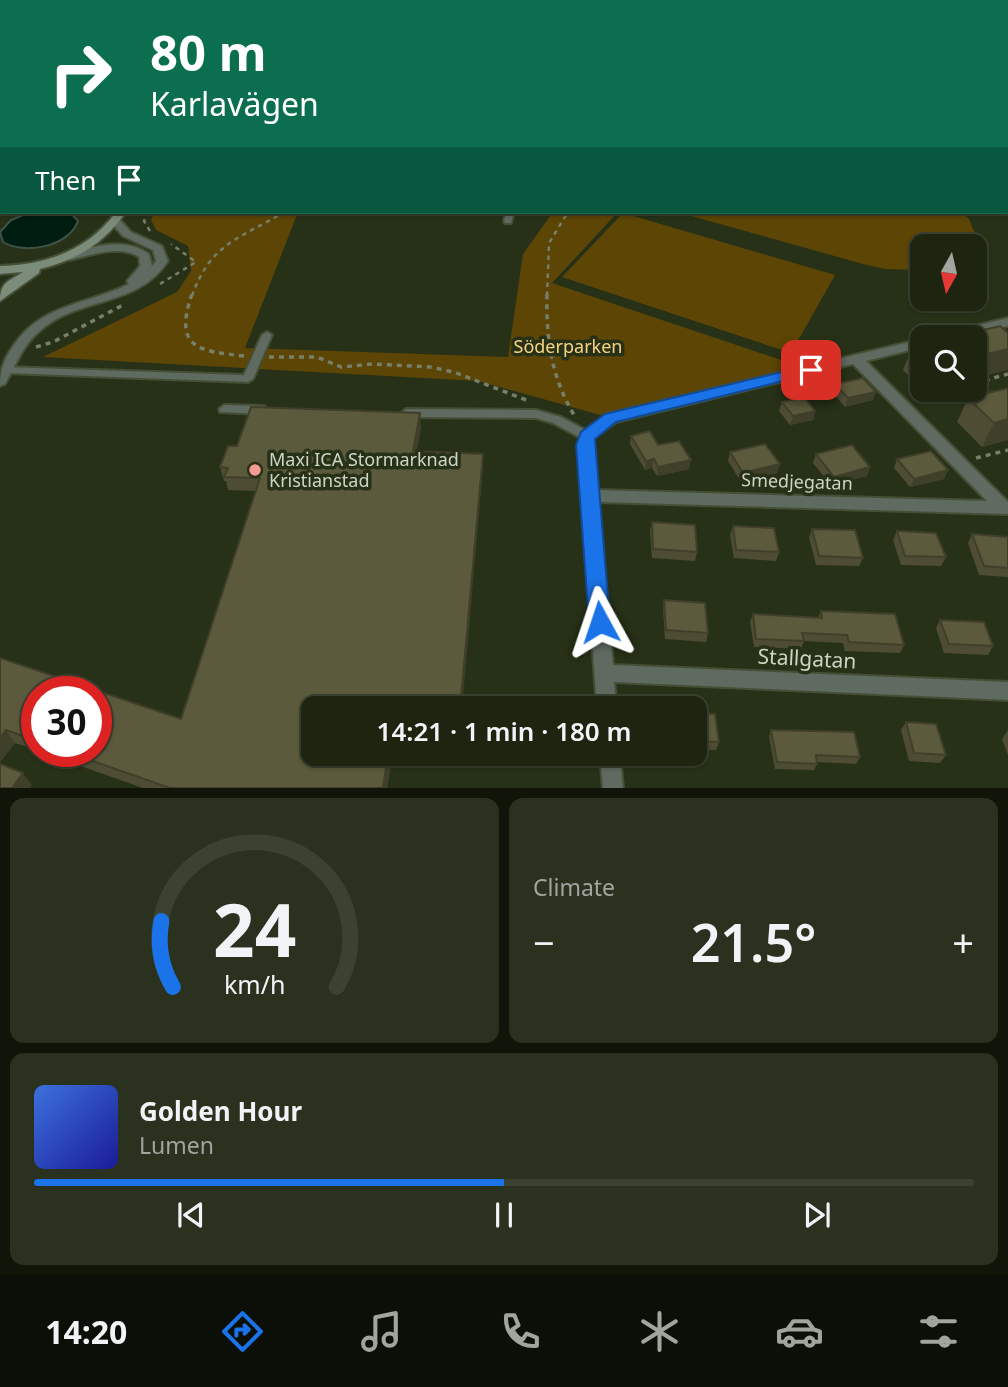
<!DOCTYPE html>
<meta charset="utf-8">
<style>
:root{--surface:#1d2511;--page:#2a311f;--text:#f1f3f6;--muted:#a0a59f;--line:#3b4231;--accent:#1a73e8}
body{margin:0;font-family:"Noto Sans",sans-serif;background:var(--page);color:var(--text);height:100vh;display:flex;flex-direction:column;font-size:26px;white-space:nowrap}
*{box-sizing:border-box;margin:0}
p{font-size:23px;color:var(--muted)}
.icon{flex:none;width:38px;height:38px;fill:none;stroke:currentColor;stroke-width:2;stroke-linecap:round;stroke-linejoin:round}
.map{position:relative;height:788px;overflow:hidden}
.panel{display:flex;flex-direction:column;gap:10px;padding:10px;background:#101409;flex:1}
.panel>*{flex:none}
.top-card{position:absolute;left:0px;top:0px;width:1008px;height:214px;box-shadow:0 2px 5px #0004,0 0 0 2px var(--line);background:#0b6e4f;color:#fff;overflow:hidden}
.needle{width:46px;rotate:188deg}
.fabs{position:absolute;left:910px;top:234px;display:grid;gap:14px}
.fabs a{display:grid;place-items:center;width:77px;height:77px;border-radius:14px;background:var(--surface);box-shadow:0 2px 5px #0004,0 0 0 2px var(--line);font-size:35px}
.speed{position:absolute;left:21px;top:676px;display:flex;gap:14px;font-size:35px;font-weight:700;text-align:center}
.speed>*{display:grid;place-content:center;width:91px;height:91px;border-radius:50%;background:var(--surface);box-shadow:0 2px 5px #0004,0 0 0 2px var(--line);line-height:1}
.speed .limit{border:10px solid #d22;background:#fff;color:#111}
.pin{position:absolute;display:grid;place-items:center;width:60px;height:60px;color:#fff;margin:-30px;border-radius:14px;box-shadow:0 4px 10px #0006}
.me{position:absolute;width:77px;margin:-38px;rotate:355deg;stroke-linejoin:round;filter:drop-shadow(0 0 5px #0008)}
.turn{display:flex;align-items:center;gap:24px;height:147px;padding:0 35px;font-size:32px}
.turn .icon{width:91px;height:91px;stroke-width:2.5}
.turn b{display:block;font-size:49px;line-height:60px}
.then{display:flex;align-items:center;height:66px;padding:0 35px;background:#0003;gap:14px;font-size:26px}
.big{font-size:52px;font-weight:600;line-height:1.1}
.panel .tile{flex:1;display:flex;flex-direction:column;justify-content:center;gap:10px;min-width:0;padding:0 24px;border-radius:14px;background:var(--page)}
.panel .dial{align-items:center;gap:0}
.dial svg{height:182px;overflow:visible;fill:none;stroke:var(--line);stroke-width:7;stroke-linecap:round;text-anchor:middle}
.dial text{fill:var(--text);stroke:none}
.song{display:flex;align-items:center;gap:21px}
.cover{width:84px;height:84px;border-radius:10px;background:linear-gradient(135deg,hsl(220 70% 55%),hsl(240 70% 35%))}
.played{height:7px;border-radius:4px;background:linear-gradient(90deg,var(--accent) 50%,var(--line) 50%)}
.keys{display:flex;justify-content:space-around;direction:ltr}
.heat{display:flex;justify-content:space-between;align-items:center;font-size:38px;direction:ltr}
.panel .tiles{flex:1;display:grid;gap:10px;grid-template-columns:1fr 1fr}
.tile:last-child{grid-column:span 2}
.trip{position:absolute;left:301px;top:696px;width:406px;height:70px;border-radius:14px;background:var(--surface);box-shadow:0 2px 5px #0004,0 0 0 2px var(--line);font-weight:600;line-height:70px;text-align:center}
.tabs{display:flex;height:112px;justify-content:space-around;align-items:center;background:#0c0f07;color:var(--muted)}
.tabs .icon{width:49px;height:49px}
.tabs .current{color:var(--accent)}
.tabs b{font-size:32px;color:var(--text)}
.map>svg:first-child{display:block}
.green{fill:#5c4505}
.water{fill:#001d12;stroke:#3e5448;stroke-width:2}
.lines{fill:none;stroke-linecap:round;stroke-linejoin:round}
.service-casing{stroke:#454f36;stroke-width:4}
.minor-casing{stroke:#454f36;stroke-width:4}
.tertiary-casing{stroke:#454f36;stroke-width:4}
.secondary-casing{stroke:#454f36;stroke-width:4}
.motorway-casing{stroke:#454f36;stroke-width:3}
.path-far2{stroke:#767f6a;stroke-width:2;stroke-dasharray:3.5 3.5;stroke-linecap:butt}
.path-far1{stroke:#767f6a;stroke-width:2.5;stroke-dasharray:4.5 4.5;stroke-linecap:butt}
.path{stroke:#767f6a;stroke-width:3.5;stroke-dasharray:5 5;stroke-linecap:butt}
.service{fill:#5f6a60;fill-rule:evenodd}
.minor{fill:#5f6a60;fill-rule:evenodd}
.tertiary{fill:#5f6a60;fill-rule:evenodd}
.secondary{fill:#7b8c7b;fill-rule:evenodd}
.motorway{fill:#a3bea4;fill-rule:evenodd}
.wall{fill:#4e4d34}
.shaded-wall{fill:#403f2a}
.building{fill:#5b5a3c;stroke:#403f2a;stroke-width:2}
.route{fill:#1a73e8;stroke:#114b97;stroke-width:2}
.poi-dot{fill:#f59c92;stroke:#273117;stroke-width:2.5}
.labels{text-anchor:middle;stroke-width:7;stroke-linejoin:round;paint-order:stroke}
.park-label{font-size:18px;fill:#f9d47f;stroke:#273117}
.poi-label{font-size:18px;fill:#ced5c5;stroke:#273117;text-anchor:start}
.street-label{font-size:18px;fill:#ced5c5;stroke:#273117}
.near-street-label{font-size:21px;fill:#ced5c5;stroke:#273117}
</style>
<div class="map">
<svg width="1008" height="789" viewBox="0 0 1008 789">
<rect width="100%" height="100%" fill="#273117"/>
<!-- green -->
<path class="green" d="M154 212H298L245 348 508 357 523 254 553 212H618L552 283 787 362 788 375 611 418 478 381 43 357 177 292 191 271 188 246 156 230 151 220Z
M677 212H962L969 219 976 236 972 247H922V270L885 269 863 264Z
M623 213 835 275 791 353 562 277Z"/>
<!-- water -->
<path class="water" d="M30 212H70L78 221C69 247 24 255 3 242L0 232 11 220Z"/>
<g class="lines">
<defs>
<path id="service" d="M293 0H299L297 2H291Z
M333 0 350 2H337Z
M1006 45H1008V49H1006Z
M0 102H2V106H0Z
M0 116H2V120H0Z
M506 212H514L511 223H505L504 221Z
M267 332 272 335 253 379 248 382 6 373 1 370 6 367 244 375 262 335Z
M224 405 264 406 269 410 264 414 220 412 219 409Z
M406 409 536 410 561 417 591 433 593 436 591 439H583L553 423 536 418 406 417 401 413Z"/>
<path id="minor" d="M840 0H853L837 2Z
M0 188H2L0 195Z
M115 218 119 219 131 232 162 246 168 261C137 308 80 296 41 330 23 344 16 365 5 384L0 386C0 369 4 359 14 345 41 304 89 304 129 284L127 281 140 266 139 257C120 244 91 255 70 260L64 256 66 254C93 247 124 236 149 254L152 266 146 273 156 261 153 250 123 236 109 221Z
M1008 318V326L960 338H937L938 335Z
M922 339V347L866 361 1008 502V514L598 502 613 665 1008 682V700L614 682 617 709H597L578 445 582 432 611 413ZM853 364 987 501 597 490 592 445 594 438 616 422Z
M600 754H620L623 789H603Z"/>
<path id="tertiary" d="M1006 82 1008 83V89L1006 88Z"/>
<path id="secondary" d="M0 194H2L0 201Z
M116 212H126C104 243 78 260 40 269L39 273 0 301C0 282 9 281 23 272L0 274V266C47 265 88 250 116 212Z"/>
<path id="motorway" d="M143 0H155V2H143Z
M162 0H174L162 2Z
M187 0H199L186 2Z"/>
</defs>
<!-- service casing -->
<use href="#service" class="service-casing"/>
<!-- minor casing -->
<use href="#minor" class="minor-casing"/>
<!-- tertiary casing -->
<use href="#tertiary" class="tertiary-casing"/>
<!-- secondary casing -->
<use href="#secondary" class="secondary-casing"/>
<!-- motorway casing -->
<use href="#motorway" class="motorway-casing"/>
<!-- path-far2 -->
<path class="path-far2" d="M472 2 474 0"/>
<!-- path-far1 -->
<path class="path-far1" d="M150 212 144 221 150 231
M160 284 196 262 171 244
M192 296C211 242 240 239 284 212
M547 296 549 243 568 212"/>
<!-- path -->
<path class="path" d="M192 294C173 349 199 351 244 356
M547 294C546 339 551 376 574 415
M36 347 53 342 123 305
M269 357H317L341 367 373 364 430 367 454 372 526 400
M975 383 1008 374
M915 398 946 390
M976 458 1008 450"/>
<!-- service -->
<use href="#service" class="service"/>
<!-- minor -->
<use href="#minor" class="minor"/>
<!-- tertiary -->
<use href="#tertiary" class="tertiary"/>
<!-- secondary -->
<use href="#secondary" class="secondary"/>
<!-- motorway -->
<use href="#motorway" class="motorway"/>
</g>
<!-- wall -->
<path class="wall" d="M848 0H1008V39L1006 38V2H848Z
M1008 50V76L1006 75V51Z
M1008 94V150L1006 149V95Z
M1006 151H1008V177L1006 174Z
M922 344V389L903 370 912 347Z
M835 384 873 400 845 407 833 393Z
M1008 388V440L982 447 957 422 968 398Z
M782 402 815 411 813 420 790 425 779 411Z
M421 426 417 451 483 467 313 754H458L457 767 419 766 392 757 387 788H143L38 751H96L37 691V750L15 743 0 762V658L181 719 256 491 228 490 226 481H224L220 467Z
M631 436 658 445 689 469 657 476 652 468 645 470 630 444Z
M730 452 780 464 777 473 741 482 728 461Z
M816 454 867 476 831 485 813 463Z
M897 459 948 470 944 479 910 487 894 468Z
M652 522 697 552 695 561 652 558 650 531Z
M733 526 779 552 776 561 734 558 730 535Z
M812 529 863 558 859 566 816 565 809 537Z
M897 531 946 557 941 566 901 565 893 540Z
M972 534 1008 537V577L979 575 968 543Z
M664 600 708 633 706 642 665 639 663 608Z
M821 611 904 645 900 653 845 651 843 643 804 641 801 649 754 647 750 622 753 614 818 618Z
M940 620 993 646 988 655 944 653 936 628Z
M695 713 719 742 716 750 695 749Z
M906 722 946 755 940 763 909 761 901 730Z
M771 730 860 757 856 764 817 762V764L814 770 775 769 769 737Z
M1008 730V755L1002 739Z"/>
<!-- shaded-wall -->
<path class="shaded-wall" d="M1008 349V370L975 378V357Z
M876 392 873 400 845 407 848 398Z
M815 411 813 420 790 425 793 416Z
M420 413 421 426 415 464 413 451Z
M1008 419V440L982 447 994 423Z
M483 454V467L462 709H460Z
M654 459 652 468 645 470 646 461Z
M691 460 689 469 657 476 658 467Z
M780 464 777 473 741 482 743 473Z
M870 467 867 476 831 485 834 477Z
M948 470 944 479 910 487 914 479Z
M6 730 15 743 0 762V738Z
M388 754H392V757L387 788H383Z
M23 773 32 785 30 788H12Z"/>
<!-- building -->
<path class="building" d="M738 0H839L840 2H741Z
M868 0H987L991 2H872Z
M991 0H1008V5L1006 6V2H992Z
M1006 9 1008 10V26H1006Z
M1008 50V63L1006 62V51Z
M0 67H2V91H0Z
M1008 94V133L1006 132V95Z
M1000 326 1008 333V349L975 357V338H949Z
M922 344V356L912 347Z
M863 378 876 392 848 398 835 384Z
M1008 388V419L994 423 968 398Z
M804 397 815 411 793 416 782 402Z
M251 407 420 413 413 451 483 454 460 709H313V754H388L383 788H170L64 751H96V691H37V741L6 730 0 738V658L181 719 260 478 224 477 228 468 220 467 228 446H237Z
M650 431 658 445 679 441 691 460 658 467 654 459 646 461 631 436Z
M765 444 780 464 743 473 730 452Z
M852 445 870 467 834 477 816 454Z
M931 451 948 470 914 479 897 459Z
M652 522 695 525 697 552 653 549Z
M733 526 774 528 779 552 736 550Z
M812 529 855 530 863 558 819 556Z
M897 531 936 533 946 557 905 556Z
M972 534 1008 537V568L984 566Z
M664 600 705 603 708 633 666 630Z
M821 611 895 614 904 645 849 642 847 635 802 633 804 641 756 639 753 614 822 618Z
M940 620 984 622 993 646 949 644Z
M695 713 715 714 719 742 695 741Z
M906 722 936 724 946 755 914 753Z
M771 730 854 732 860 757 816 755 817 764 777 762Z
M0 764 23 773 12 788H0Z"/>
<!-- route -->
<path class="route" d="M811 365 816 366 819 370 816 373 616 422 595 439 610 622 607 629 600 631 592 629 589 622 576 445 581 432 605 414Z"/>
<!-- markers -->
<circle class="poi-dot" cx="255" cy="470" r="7"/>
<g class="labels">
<!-- park labels -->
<g class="park-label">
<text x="568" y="353">Söderparken</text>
</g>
<!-- poi labels -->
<g class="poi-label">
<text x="269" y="466">Maxi ICA Stormarknad<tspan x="269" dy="21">Kristianstad</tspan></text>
</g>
<!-- street labels -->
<g class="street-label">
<text transform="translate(797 482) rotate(2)" y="6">Smedjegatan</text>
</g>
<!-- near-street labels -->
<g class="near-street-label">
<text transform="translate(807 659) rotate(3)" y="7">Stallgatan</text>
</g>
</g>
</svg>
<div class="fabs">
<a><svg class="needle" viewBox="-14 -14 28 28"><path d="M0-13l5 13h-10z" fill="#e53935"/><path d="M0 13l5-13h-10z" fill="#a0a59f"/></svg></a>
<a><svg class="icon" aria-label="search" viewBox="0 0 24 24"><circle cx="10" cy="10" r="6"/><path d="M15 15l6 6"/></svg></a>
</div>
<div class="speed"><div class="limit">30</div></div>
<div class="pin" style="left:811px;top:370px;background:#d93025"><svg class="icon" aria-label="arrive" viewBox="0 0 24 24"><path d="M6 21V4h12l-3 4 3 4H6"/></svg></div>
<svg class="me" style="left:600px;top:622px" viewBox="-20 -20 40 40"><path d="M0-17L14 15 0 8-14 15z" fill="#1a73e8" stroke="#fff" stroke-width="4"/></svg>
<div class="trip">14:21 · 1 min · 180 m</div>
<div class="top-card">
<div class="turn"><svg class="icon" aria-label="right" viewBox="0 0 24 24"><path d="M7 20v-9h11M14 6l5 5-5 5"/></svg><div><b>80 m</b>Karlavägen</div></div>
<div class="then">Then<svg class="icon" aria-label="arrive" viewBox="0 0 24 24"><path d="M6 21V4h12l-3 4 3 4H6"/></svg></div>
</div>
</div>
<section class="panel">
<div class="tiles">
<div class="tile dial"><svg viewBox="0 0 100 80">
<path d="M14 69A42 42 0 1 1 86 69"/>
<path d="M14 69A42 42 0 0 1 9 40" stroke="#1a73e8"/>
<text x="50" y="56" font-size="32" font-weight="700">24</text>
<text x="50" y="72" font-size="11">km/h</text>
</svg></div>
<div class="tile"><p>Climate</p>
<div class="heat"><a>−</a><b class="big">21.5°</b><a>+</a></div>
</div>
<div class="tile">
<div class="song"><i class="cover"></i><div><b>Golden Hour</b><p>Lumen</p></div></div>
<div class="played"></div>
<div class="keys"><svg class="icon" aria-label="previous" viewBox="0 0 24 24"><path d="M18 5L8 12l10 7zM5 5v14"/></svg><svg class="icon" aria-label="pause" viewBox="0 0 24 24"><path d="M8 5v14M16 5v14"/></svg><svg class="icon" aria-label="next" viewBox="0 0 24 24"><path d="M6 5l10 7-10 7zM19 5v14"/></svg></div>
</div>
</div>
</section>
<nav class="tabs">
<b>14:20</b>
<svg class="icon current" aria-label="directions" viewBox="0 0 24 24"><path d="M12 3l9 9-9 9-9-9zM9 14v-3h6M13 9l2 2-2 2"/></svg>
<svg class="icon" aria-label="music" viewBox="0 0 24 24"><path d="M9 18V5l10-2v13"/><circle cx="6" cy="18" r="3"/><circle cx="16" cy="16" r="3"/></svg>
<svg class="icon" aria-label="phone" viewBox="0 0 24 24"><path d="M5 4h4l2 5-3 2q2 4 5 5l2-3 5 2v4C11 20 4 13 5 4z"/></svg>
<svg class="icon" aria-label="climate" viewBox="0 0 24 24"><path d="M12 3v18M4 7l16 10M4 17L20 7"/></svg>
<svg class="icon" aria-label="car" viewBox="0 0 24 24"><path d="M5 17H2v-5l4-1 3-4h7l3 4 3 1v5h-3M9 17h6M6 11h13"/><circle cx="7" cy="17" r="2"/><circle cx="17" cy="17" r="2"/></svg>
<svg class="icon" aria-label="filters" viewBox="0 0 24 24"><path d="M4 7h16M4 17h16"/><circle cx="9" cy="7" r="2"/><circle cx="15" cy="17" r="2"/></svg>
</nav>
